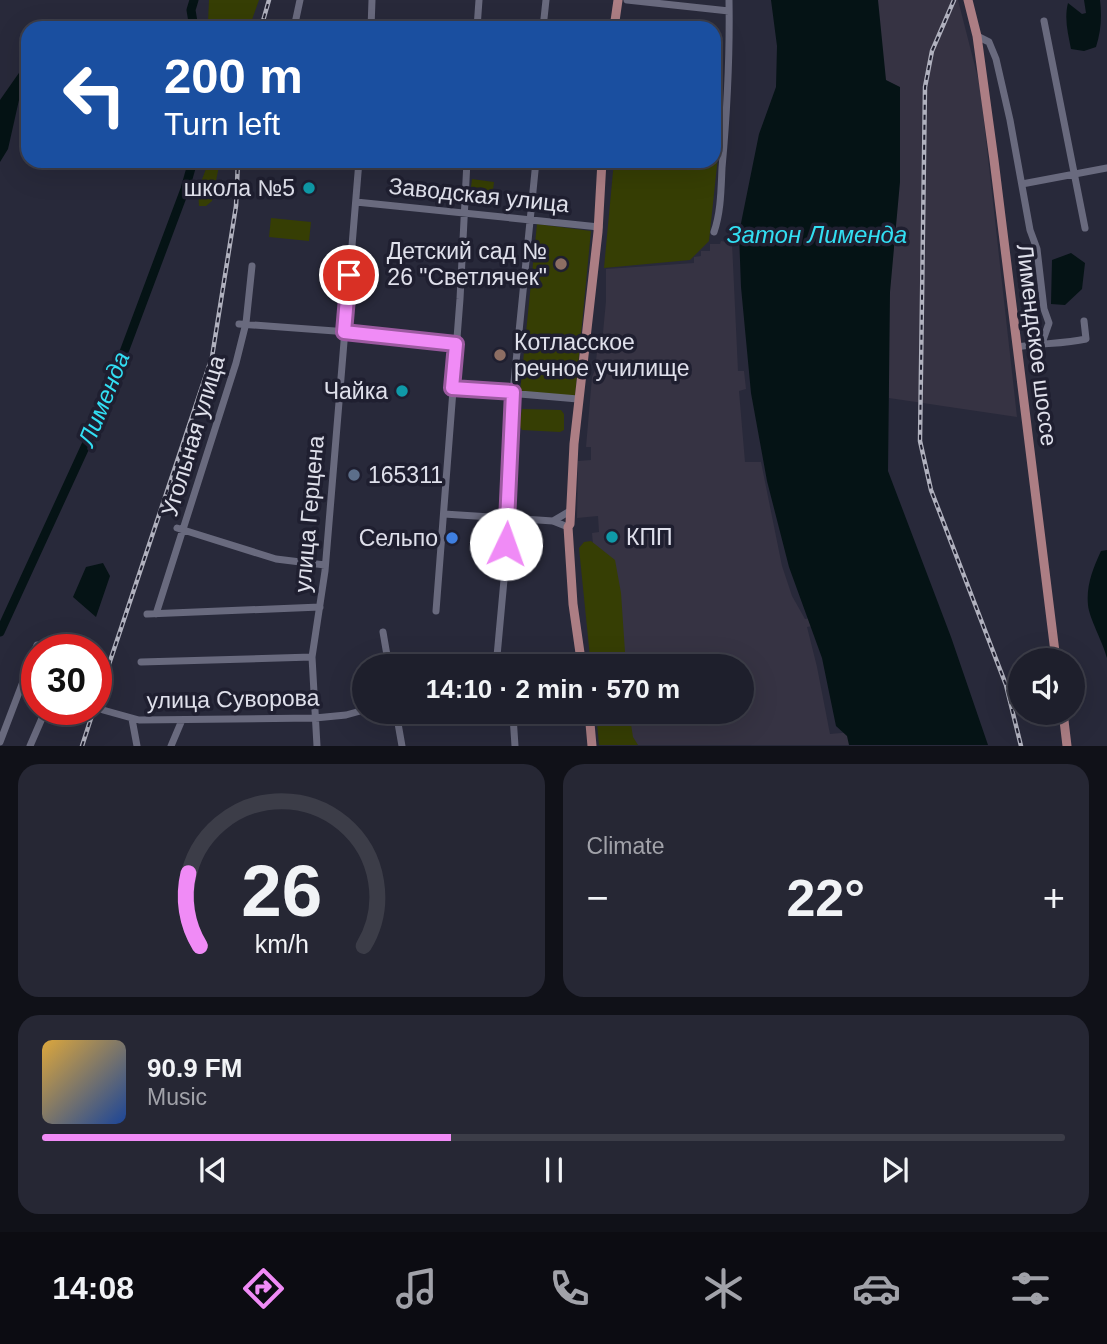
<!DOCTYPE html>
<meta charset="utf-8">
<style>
:root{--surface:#1e1f2c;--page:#262734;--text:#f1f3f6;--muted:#a1a2a9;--line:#3c3d48;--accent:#f08bf6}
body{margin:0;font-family:Helvetica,sans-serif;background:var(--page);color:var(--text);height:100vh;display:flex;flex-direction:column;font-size:26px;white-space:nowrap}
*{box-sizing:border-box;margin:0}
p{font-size:23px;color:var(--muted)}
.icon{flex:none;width:38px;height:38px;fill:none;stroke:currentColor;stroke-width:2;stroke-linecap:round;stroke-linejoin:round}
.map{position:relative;height:746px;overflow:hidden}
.sheet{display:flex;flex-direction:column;gap:18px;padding:18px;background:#101118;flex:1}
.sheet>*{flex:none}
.banner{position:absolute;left:21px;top:21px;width:700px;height:147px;border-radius:21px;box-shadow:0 7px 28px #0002,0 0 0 2px var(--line);background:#1a4fa0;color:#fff;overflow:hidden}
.tools{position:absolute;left:1008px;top:648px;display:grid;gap:14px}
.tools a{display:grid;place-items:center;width:77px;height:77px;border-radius:50%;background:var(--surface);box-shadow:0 7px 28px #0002,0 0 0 2px var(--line);font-size:35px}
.speed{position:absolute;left:21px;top:634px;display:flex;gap:14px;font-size:35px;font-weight:700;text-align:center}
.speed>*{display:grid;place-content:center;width:91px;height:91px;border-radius:50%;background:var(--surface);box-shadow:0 7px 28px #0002,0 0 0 2px var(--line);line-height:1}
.speed .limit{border:10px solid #d22;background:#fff;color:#111}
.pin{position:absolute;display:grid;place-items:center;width:60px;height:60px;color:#fff;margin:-30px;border:4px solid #fff;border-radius:50%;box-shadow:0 2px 7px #0007}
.me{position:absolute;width:77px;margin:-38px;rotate:3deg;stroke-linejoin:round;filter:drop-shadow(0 0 5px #0008)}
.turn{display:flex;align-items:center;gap:24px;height:147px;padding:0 28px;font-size:32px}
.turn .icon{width:91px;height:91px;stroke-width:2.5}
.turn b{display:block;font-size:49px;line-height:60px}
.big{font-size:52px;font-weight:700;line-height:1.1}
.sheet .card{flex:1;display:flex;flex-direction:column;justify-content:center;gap:10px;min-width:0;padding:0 24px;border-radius:21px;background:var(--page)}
.sheet .dial{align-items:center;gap:0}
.dial svg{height:182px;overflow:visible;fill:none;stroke:var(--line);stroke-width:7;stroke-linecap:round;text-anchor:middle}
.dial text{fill:var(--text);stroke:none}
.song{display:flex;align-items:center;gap:21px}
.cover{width:84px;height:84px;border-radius:10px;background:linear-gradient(135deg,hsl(40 70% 55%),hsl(220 70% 35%))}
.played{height:7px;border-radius:4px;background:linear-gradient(90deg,var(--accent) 40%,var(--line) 40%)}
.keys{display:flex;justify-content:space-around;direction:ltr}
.heat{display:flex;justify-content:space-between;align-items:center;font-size:38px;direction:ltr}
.sheet .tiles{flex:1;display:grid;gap:18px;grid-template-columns:1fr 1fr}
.card:last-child{grid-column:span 2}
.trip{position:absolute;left:352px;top:654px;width:402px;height:70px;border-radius:35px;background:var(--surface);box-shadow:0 7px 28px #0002,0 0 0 2px var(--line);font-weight:700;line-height:70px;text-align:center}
.menu{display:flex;height:112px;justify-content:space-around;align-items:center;background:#0c0c12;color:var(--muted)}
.menu .icon{width:49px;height:49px}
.menu .current{color:var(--accent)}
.menu b{font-size:32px;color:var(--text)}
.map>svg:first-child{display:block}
.industrial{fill:#363343}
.green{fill:#363e04}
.water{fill:#051315}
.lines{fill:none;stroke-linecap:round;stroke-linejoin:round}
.river{stroke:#051315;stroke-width:9}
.minor{stroke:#696a7e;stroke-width:7}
.major{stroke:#ac7e84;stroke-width:9}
.rail-casing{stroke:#b0b1be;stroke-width:4.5}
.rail{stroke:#1f1f30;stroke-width:2;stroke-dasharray:5;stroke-linecap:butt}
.route-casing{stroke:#9c5aa0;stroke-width:18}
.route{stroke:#f08bf6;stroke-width:12}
.culture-dot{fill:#0f9aa8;stroke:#1f1f30;stroke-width:2.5}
.education-dot{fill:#8d6e63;stroke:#1f1f30;stroke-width:2.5}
.service-dot{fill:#5c6f8a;stroke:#1f1f30;stroke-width:2.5}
.shop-dot{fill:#3f7fe0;stroke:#1f1f30;stroke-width:2.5}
.labels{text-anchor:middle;stroke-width:7;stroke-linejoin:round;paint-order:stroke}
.poi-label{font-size:23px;fill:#dfe0eb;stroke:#1f1f30;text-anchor:end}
.street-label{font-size:23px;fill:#dfe0eb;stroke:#1f1f30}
.water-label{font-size:24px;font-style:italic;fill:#32dff3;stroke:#1f1f30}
</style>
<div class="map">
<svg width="1107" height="746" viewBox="0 0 1107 746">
<rect width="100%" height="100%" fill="#28293a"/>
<!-- industrial -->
<path class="industrial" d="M873 0H958L980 86 1017 417 889 398Z
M721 241 732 243 738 371H744L746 389 739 391 745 462H761L782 566 792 596 805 619 822 616 824 624 807 627 817 667 830 734 852 732 853 745H609L606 712H742V667H603L592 533 599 532 598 516 577 518 578 461 591 460V447H586L592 377 595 370 598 343H602L606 301V269L694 263V257L701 256V251H710V244H720Z"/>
<!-- green -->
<path class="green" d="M209 0H259L249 28H205L208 22Z
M714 156H718L709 241 690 260 604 268 614 161H714Z
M209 161H220L212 201 206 206H199L198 190Z
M472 179 494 182 491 207 469 204Z
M271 218 311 222 309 241 269 237Z
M537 224 591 231 575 396 520 392Z
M522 409 561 410 564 414V430L560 432 522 430 519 425Z
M591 541 615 560 621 593 626 667H591L579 548 584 542Z
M596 712H629L633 737 638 745H599Z"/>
<!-- water -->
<path class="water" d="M771 0H878L886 80 900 87V182L890 292 888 471 951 637 988 745H849L847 736 836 726 822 658 789 567 767 481 751 393 741 287 739 233 759 134 776 87 777 46Z
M1084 0H1100C1102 17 1101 31 1096 47L1084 51 1071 49C1068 33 1064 19 1068 3L1082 14 1086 13Z
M28 60 8 149 0 162V100Z
M1071 253 1085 263 1082 289 1065 305 1051 304 1052 260Z
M1107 550V658C1103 642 1089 618 1088 605 1086 586 1093 568 1101 551Z
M103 563 110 576 96 617 73 597 86 567Z"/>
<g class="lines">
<!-- river -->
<path class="river" d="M194 0 191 10 194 28
M0 632 103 408 185 189 193 161"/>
<!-- minor -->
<path class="minor" d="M627 0 729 11
M1044 21 1085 228
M294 28 300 0
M371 28 372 0
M477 28 479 0
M543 28 546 0
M977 36 989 42 996 59 1010 120 1030 230 1037 249 1044 309 1049 323 1042 343
M1022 184 1107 168
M356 202 599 227
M714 232C721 212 721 189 722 168 727 112 730 56 729 0
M239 324 389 335 456 343
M1017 347C1040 343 1064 344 1086 339L1084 321
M452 388 578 399
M444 514 553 521 568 527
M553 521 570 511
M177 528 276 559 325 565
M436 611 460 299 467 161
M147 614 320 607
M156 614 236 363 246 323 252 266
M383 632 389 667
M141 662 312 657
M496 667 505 569 513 392 536 161
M103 710 139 720 315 718 346 715 364 710
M396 712 402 746
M443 712 495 716 549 712
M513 716 515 746
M132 719 137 746
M0 742 37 645C46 645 53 641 59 649
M30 746 46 709
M171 746 182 720
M317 746 312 657 325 571 359 161"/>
<!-- major -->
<path class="major" d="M968 0 977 36 994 160 1056 660
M614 28 618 0
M582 667 573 604 568 527 570 524 574 444 598 232 602 161
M589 712 592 746
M1063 712 1067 746"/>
<defs>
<path id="rail" d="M954 0 932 51 925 87 920 441 931 490 1006 685 1021 746
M261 28 269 0
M96 703 212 357 236 206 238 161
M82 746 94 709"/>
</defs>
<!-- rail casing -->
<use href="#rail" class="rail-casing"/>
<!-- rail -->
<use href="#rail" class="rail"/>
</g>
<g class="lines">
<defs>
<path id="route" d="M349 275 344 332 456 344 452 388 513 392 506 544"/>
</defs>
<!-- route casing -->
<use href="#route" class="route-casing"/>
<!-- route -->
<use href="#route" class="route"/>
</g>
<!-- markers -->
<g class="culture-dot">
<circle cx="309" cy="188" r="7"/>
<circle cx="402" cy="391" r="7"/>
<circle cx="612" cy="537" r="7"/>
</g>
<g class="education-dot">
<circle cx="561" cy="264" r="7"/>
<circle cx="500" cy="355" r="7"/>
</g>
<circle class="service-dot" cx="354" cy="475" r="7"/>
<circle class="shop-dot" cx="452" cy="538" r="7"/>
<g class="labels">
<!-- poi labels -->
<g class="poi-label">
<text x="295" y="196">школа №5</text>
<text x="547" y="259">Детский сад №<tspan x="547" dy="26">26 "Светлячек"</tspan></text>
<text x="514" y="350" text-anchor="start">Котласское<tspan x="514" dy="26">речное училище</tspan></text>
<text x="388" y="399">Чайка</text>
<text x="368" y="483" text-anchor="start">165311</text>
<text x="626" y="545" text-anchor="start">КПП</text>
<text x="438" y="546">Сельпо</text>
</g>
<!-- street labels -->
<g class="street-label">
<text transform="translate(479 195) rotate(6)" y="8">Заводская улица</text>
<text transform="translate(1037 345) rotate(83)" y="8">Лимендское шоссе</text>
<text transform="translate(193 436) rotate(-73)" y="8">Угольная улица</text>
<text transform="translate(309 514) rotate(-85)" y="8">улица Герцена</text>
<text transform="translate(233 699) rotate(-1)" y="8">улица Суворова</text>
</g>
<!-- water labels -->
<g class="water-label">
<text x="817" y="243">Затон Лименда</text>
<text transform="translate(104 399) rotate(-68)" y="8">Лименда</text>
</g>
</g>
</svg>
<div class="tools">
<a><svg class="icon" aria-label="sound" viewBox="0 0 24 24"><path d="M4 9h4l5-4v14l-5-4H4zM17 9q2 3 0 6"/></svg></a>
</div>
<div class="speed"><div class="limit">30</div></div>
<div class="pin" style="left:349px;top:275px;background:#d93025"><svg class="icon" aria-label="arrive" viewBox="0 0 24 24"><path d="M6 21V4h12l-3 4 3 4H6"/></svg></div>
<svg class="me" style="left:506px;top:544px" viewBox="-20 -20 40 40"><circle r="19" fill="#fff"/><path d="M0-13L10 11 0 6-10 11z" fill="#f08bf6"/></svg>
<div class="trip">14:10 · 2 min · 570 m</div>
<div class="banner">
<div class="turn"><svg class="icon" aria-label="left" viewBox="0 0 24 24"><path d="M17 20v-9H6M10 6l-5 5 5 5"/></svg><div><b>200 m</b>Turn left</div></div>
</div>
</div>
<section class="sheet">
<div class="tiles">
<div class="card dial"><svg viewBox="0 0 100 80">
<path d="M14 69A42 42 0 1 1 86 69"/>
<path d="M14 69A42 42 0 0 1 9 37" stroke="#f08bf6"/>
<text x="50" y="56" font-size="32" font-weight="700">26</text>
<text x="50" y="72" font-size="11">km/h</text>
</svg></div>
<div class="card"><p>Climate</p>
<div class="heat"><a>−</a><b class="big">22°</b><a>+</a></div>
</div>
<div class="card">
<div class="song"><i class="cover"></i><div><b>90.9 FM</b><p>Music</p></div></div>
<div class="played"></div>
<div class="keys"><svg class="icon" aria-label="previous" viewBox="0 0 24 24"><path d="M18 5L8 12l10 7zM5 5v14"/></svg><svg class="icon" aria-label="pause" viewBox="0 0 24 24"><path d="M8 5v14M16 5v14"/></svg><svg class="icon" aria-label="next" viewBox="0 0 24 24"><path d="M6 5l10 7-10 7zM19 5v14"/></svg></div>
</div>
</div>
</section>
<nav class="menu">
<b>14:08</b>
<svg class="icon current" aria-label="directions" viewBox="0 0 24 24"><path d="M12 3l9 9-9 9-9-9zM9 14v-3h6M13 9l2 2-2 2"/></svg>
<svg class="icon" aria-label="music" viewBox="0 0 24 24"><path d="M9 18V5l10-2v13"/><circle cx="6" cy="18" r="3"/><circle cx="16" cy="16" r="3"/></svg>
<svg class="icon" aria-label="phone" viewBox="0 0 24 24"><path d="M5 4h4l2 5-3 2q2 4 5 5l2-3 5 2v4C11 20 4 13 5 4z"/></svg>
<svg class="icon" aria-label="climate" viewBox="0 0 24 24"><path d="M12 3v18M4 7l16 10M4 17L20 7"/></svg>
<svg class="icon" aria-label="car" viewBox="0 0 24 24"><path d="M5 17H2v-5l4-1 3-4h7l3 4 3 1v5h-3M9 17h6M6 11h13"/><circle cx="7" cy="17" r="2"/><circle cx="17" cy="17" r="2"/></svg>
<svg class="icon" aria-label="filters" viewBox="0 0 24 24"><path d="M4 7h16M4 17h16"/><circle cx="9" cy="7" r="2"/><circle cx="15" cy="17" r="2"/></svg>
</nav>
